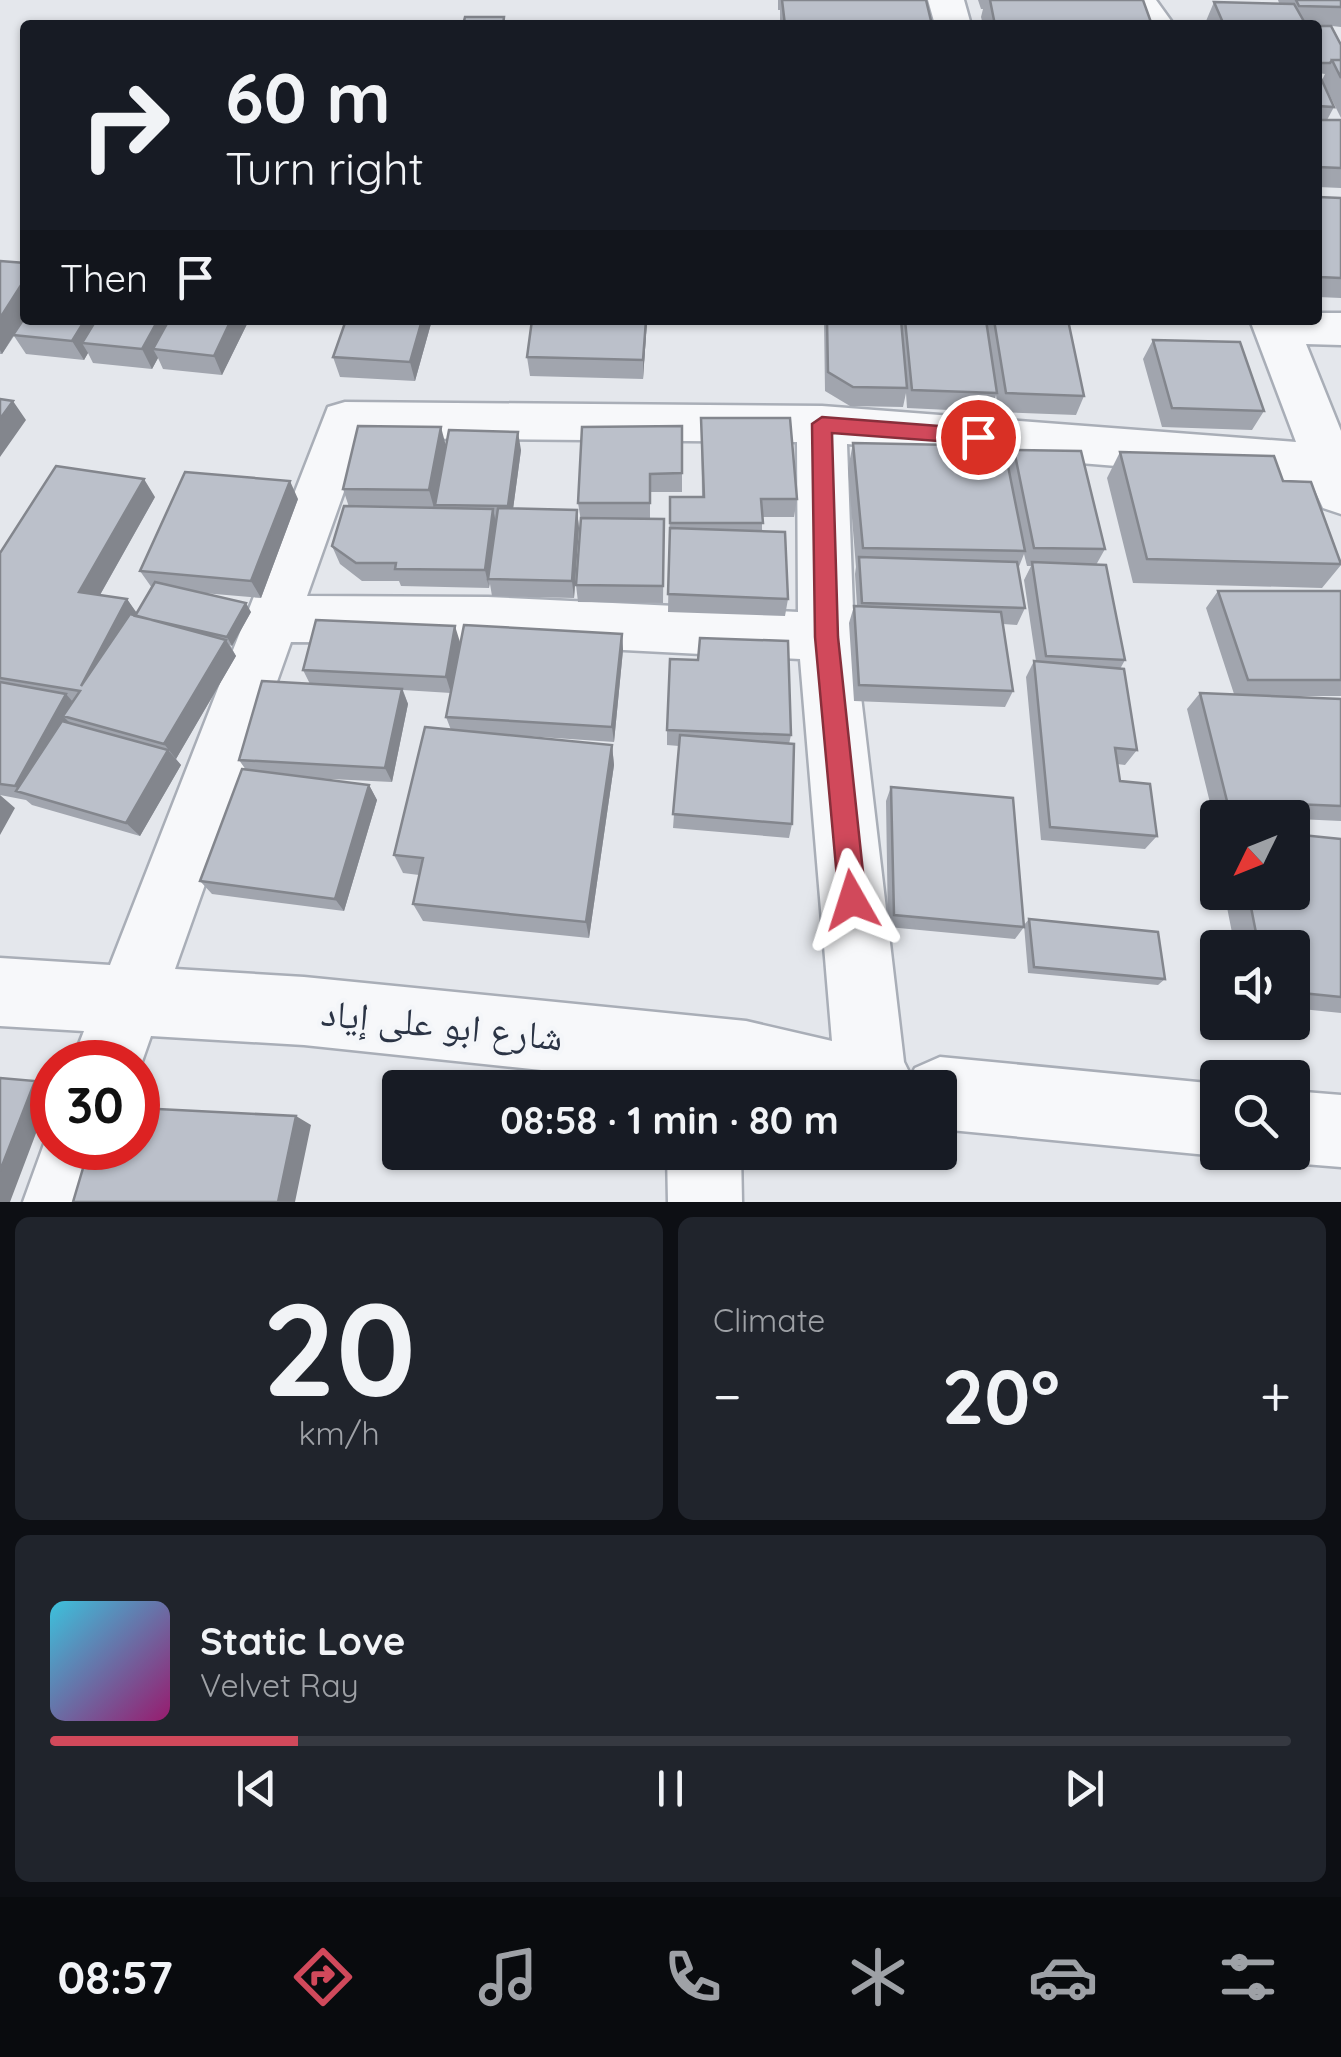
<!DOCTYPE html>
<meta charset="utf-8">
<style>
:root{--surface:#171b24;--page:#20242c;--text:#f1f3f6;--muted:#9ea1a6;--line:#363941;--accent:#d1495b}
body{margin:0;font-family:Quicksand,"Noto Naskh Arabic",sans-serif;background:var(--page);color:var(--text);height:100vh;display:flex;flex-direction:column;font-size:38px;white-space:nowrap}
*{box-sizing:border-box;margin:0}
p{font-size:32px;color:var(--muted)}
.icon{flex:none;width:55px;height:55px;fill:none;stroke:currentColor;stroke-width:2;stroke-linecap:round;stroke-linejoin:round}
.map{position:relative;height:1202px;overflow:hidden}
.sheet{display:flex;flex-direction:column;gap:15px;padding:15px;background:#0d0f14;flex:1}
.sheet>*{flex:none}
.top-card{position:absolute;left:20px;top:20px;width:1302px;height:305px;border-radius:10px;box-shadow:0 2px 8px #0004;background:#171b24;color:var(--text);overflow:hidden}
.needle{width:65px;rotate:227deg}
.tools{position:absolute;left:1200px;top:800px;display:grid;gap:20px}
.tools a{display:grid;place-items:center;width:110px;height:110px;border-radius:10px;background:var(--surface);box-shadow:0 2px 8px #0004;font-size:50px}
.speed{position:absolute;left:30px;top:1040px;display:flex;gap:20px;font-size:50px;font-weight:700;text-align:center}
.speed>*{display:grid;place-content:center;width:130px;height:130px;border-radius:50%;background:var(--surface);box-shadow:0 2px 8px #0004;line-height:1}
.speed .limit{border:15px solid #d22;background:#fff;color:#111}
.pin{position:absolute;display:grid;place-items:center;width:85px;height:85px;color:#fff;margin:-42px;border:5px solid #fff;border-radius:50%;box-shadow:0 2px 10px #0007}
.me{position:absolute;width:110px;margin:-55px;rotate:354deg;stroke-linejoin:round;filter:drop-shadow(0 0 8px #0008)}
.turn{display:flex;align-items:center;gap:35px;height:210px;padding:0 40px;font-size:45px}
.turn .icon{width:130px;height:130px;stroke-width:2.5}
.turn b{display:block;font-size:70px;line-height:85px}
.then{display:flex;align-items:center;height:95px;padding:0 40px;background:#0003;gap:20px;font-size:38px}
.big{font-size:75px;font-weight:700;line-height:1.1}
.sheet .widget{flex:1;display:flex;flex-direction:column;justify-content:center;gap:15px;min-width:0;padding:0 35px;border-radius:15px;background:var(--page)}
.sheet .dial{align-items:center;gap:0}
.dial b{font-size:130px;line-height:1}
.song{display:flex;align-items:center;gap:30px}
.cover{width:120px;height:120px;border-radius:15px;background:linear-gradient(135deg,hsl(190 70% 55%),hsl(320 70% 35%))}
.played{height:10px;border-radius:5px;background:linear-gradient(90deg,var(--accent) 20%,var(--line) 20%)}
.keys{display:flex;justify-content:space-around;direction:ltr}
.heat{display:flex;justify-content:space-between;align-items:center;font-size:55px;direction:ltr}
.sheet .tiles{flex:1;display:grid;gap:15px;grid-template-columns:1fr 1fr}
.widget:last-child{grid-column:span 2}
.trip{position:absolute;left:382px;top:1070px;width:575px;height:100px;border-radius:10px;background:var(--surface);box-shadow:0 2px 8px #0004;font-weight:700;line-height:100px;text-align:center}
.menu{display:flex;height:160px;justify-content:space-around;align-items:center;background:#090b0e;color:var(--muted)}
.menu .icon{width:70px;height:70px}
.menu .selected{color:var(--accent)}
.menu b{font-size:45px;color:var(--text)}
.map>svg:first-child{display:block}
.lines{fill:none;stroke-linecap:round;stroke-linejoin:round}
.minor-casing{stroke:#a9aeb7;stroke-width:5}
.minor{fill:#f7f8fa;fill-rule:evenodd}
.wall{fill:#a1a5ae}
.shaded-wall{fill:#83868d}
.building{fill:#bbc0ca;stroke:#83868d;stroke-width:2.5}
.route{fill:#d1495b;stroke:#882f3b;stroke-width:2.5}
.labels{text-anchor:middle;stroke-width:9;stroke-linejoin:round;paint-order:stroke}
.near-street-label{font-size:38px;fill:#2b3445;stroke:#f4f6f9}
</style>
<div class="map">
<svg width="1341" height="1202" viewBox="0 0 1341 1202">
<rect width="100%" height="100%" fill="#e4e7ec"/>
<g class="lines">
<defs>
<path id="minor" d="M928 0H964L971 25H935Z
M1120 0H1156L1174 25H1138Z
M1318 313H1341V345L1306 344 1341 431V514L1323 508 1311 482 847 444 854 637 904 1062 911 1076 915 1068 940 1057 1218 1084V1152H1227L1218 1156 940 1129V1088H712L304 1045 151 1036 138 1073V1062H72L84 1031 0 1026V958L110 965 328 407 345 402 822 406 1296 442 1250 320H1318ZM363 438 797 442 798 612 488 597 307 596ZM291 642 488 643 800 659 832 1041 746 1021 304 977 175 969Z
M1292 1091 1341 1095V1167L1292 1163 1266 1153 1292 1152Z
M52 1122V1148H114L97 1202H23Z
M667 1152H741L742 1202H668Z"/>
</defs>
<!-- minor casing -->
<use href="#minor" class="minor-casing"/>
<!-- minor -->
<use href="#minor" class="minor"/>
</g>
<!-- wall -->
<path class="wall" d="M778 0H926L932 25H780V10H778Z
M978 0H1143L1152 25H983L981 17 983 9H981Z
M1278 0H1341V27L1332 26 1341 45V118L1322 80 1325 74 1318 73 1334 107 1327 120H1341V188L1318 187V25H1208L1206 21 1214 2 1279 3Z
M1318 197 1341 198V298L1318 297Z
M0 261 25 320H249L222 375 163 369 158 358 152 369 93 363 88 353 84 360 26 354 14 336 2 354H0Z
M432 320 415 381 340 377 333 357Z
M532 320H647L643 379 530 376 527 357Z
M824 320H1068L1084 396 1076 415 999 412 996 395 991 412 907 408 906 393 903 407 850 406 825 391Z
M1153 340 1264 411 1252 430 1162 427 1143 359Z
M701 418 797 499 794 517H762V531L788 599 785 616 668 612 670 497H702Z
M682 426V492H650V519H664L663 603 578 602 576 585 581 521 578 503Z
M853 443 1008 465 1014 450 1105 549 1096 565 1125 660 1120 669 1137 750 1125 765 1117 764 1120 781 1157 836 1145 849 1041 840 1026 677 1034 661H1036L1024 580 1031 566H1027L1024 554 1018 569 1025 608 1017 625 1003 624 1013 691 1005 707 854 701 849 623 854 606H857L855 574 856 567 848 469Z
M446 445 521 450 513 509 577 510 579 528 574 598 492 596 490 584 489 588 401 586 399 581H362L340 564 332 546 349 507 343 489Z
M1120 452 1283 481 1341 562V565L1322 588 1133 583 1107 478Z
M155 497 100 595 127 599 136 613 152 588 140 571 298 499 261 598 203 593 251 612 232 646 230 645 236 656 176 759 181 765 140 836 32 805 26 800 0 795V553Z
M1218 591H1341V696H1272L1341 699V821L1213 815 1187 709 1200 693 1234 694 1206 608Z
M622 634 623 650 614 742 525 736 612 745 614 765 589 938 423 921 413 904 419 875 403 873 394 855 451 730 446 717 451 693 403 690 408 704 392 782 310 778 369 785 377 800 344 911 212 894 200 881 246 770 239 760 310 684 303 670 460 642 453 680Z
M667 730 791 735 789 744 792 824 789 838 673 828 679 746 667 745Z
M891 787 1024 927 1015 939 888 927 886 801Z
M1341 839V1013L1292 1008V948H1235L1224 892H1292Z
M1029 919 1165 979 1158 985 1028 973 1024 925Z"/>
<!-- shaded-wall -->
<path class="shaded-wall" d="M25 279V317L2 354 0 350V318Z
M85 320H107L82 343 88 353 84 360 72 341Z
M158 320H179L153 349 158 358 152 369 142 349Z
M231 320H249L222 375 214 356Z
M422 320H432L415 381 410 362Z
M646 320H647L643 379V360Z
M13 401 26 420 0 457V419Z
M441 427 446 446 434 508 429 490Z
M518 432 521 450 511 524 508 506Z
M144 479 155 497 92 609 79 592Z
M290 481 298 499 261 598 251 581Z
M493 509 497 527 488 579 489 588 485 570Z
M577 510 579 528 574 598 572 581Z
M127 599 139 616 81 686Z
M246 603 251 612 232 646 227 637Z
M455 626 460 642 451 693 446 677Z
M622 634 623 650 614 742 612 727Z
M226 640 236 656 176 759 164 744Z
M402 689 408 704 392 782 385 768Z
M66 694 80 710 63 716 72 725 22 793 15 786Z
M612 745 614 765 589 938 586 922Z
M168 750 181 765 140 836 126 823Z
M369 785 377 800 344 911 335 899Z
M0 795 15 808 0 835Z
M35 1081 52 1089V1091L10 1202H0V1171Z
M296 1116 311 1125 295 1202H278Z"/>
<!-- building -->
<path class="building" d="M782 0H926L932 25H785Z
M990 0H1143L1152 25H995Z
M1296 0H1341V7L1299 6Z
M1214 2 1294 4 1306 25H1224Z
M465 17H504L503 25H463Z
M1318 26H1331L1341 45V60H1332L1330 63H1319L1318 60Z
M1332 60H1341V78Z
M1318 72 1334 107 1318 106Z
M1318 120H1341V168L1318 167Z
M1318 197 1341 198V278L1320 277 1318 271Z
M0 261 25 263V279L0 318Z
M25 317V320H85L72 341 13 335Z
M96 320H158L142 349 82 343Z
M169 320H231L214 356 153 349Z
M346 320H422L410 362 333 357Z
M532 320H646L643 360 527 357Z
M827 320H901L907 388 853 387 828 372Z
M905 320H986L997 393 912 390Z
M994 320H1068L1084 396 1006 393Z
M1153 340 1240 342 1264 411 1172 408Z
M0 399 13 401 0 419Z
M701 418H790L797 499H761L763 523H670V497H704Z
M358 426 441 427 429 490 343 489Z
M682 426V473L650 474V503H578L582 427Z
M449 430 518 432 508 506 435 505Z
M853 443 1004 446 1025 551 863 548Z
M1014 450 1081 451 1105 549 1034 548Z
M1120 452 1274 456 1283 481 1311 482 1341 564 1147 559Z
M56 466 144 479 79 592 127 599 81 686 130 614 226 640 164 744 63 716 80 691 0 678V553Z
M185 472 290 481 251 581 140 571Z
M344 506 493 509 485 570 395 569 396 563H356L332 546Z
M498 508 577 510 572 581 488 579Z
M581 518 664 519 663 586 576 585Z
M670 528 785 532 788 599 668 594Z
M859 557 1017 562 1025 608 862 603Z
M1032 562 1106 565 1125 660 1046 656Z
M155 582 246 603 227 637 135 616Z
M1218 591H1341V680H1248Z
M854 606 1001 612 1013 691 859 685Z
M316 620 455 626 446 677 303 670Z
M464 625 622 634 612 727 446 717Z
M700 638 788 641 791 735 667 730 670 659 698 660Z
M1034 661 1124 669 1137 750 1115 748 1120 781 1150 784 1157 836 1050 827Z
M262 681 402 689 385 768 239 760Z
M0 682 66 694 15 786 0 784Z
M1200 693 1341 699V806L1227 801Z
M62 721 168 750 126 823 16 791Z
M425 727 612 745 586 922 413 904 423 858 394 855Z
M680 735 794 744 792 824 673 814Z
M242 769 369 785 335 899 200 881Z
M891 787 1013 798 1024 927 894 915Z
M1292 834 1341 839V997L1292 992V948H1259L1248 892H1292Z
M1029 919 1158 932 1165 979 1034 967Z
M0 1078 35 1081 0 1171Z
M138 1108 296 1116 278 1202H73L89 1148H138Z"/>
<!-- route -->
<path class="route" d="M822 417 978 429 988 437 978 444 832 433 838 637 866 900 862 909 852 913 843 909 839 900 815 637 812 424Z"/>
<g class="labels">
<!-- near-street labels -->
<g class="near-street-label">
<text transform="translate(442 1025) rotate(6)" y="13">شارع ابو على إياد</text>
</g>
</g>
</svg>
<div class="tools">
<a><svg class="needle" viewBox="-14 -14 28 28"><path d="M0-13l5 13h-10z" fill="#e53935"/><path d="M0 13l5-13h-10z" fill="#9ea1a6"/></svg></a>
<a><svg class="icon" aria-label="sound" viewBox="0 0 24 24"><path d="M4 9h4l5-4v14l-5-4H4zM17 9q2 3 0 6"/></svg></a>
<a><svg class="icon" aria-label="search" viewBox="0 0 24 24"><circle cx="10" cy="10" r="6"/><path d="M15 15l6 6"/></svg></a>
</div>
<div class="speed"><div class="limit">30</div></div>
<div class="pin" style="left:978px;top:437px;background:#d93025"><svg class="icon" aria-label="arrive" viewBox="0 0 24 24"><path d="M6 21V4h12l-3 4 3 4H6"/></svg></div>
<svg class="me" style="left:852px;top:900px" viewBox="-20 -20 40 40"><path d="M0-17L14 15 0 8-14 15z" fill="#d1495b" stroke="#fff" stroke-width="4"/></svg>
<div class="trip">08:58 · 1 min · 80 m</div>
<div class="top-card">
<div class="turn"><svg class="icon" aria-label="right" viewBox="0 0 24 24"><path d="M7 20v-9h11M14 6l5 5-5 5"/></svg><div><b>60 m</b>Turn right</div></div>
<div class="then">Then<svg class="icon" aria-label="arrive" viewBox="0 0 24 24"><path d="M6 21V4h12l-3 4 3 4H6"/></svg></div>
</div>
</div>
<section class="sheet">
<div class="tiles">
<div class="widget dial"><b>20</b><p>km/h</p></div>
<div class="widget"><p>Climate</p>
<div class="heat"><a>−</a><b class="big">20°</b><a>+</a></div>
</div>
<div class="widget">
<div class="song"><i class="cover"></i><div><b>Static Love</b><p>Velvet Ray</p></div></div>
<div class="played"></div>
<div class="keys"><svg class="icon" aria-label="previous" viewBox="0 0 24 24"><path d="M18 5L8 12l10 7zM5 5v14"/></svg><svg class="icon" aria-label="pause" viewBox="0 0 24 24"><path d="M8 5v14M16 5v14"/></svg><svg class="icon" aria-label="next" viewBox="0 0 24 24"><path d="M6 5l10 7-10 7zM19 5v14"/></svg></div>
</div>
</div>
</section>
<nav class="menu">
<b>08:57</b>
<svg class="icon selected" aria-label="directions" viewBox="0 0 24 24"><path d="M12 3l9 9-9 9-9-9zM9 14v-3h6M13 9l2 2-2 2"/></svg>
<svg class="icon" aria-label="music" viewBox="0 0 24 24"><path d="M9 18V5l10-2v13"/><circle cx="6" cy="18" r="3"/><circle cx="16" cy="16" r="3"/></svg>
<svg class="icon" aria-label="phone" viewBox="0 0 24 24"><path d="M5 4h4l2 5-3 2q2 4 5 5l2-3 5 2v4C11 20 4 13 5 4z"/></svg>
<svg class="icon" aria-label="climate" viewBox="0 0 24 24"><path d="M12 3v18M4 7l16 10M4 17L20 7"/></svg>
<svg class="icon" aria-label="car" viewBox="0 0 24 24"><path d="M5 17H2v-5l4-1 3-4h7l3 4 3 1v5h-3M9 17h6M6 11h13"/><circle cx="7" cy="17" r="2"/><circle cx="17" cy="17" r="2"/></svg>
<svg class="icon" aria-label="filters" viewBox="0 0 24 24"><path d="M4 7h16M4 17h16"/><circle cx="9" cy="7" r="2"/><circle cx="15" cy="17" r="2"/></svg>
</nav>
